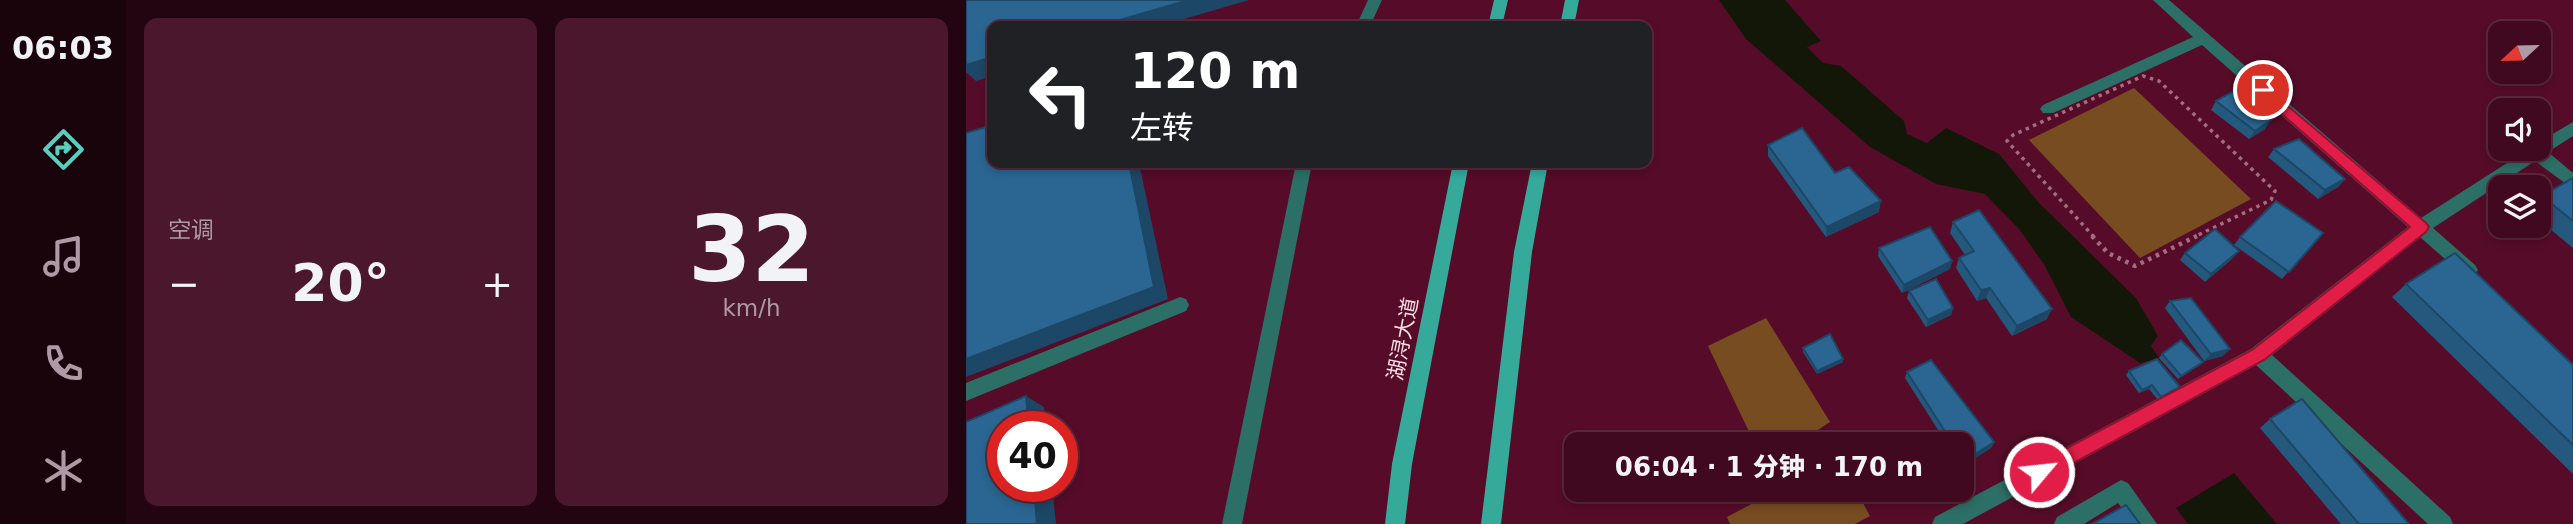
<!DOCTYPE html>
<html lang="zh">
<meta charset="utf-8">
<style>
:root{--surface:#40091f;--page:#4b172c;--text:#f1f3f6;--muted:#ae9aa4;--line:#592a3d;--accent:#59cebe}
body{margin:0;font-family:"DejaVu Sans","Noto Sans SC",sans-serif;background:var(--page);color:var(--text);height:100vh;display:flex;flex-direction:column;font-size:26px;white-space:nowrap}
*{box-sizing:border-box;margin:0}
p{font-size:23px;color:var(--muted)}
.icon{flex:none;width:38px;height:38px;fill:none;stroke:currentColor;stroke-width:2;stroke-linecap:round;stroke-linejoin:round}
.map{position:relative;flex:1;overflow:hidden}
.drawer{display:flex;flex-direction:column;gap:18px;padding:18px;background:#230511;width:840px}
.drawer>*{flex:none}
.guide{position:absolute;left:21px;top:21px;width:665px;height:147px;border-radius:14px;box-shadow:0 4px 10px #0003,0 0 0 2px var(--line);background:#202124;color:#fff;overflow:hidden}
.needle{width:46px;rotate:248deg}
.controls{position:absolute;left:1522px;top:21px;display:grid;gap:14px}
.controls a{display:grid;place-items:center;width:63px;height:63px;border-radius:14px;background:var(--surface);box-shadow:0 4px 10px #0003,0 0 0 2px var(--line);font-size:35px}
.speed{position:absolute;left:21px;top:411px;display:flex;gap:14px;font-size:35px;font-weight:700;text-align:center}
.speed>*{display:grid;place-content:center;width:91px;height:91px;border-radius:50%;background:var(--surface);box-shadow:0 4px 10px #0003,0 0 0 2px var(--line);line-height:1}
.speed .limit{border:10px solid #d22;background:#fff;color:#111}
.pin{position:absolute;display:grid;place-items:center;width:60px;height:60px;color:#fff;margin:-30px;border:4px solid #fff;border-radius:50%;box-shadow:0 2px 7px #0007}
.me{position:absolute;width:77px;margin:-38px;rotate:62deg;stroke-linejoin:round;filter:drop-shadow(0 0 5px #0008)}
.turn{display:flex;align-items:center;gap:24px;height:147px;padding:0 28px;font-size:32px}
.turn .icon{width:91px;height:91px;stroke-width:2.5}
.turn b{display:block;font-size:49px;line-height:60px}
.big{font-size:52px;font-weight:800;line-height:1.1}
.drawer .widget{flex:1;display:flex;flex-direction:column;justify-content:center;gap:10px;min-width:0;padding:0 24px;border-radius:14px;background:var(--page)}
.drawer .dial{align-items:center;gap:0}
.dial b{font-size:91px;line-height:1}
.heat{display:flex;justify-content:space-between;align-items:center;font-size:38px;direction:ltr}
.drawer .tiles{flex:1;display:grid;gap:18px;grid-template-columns:repeat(2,1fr)}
.trip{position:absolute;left:598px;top:432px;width:410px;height:70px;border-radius:14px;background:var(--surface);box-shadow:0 4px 10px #0003,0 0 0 2px var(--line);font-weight:800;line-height:70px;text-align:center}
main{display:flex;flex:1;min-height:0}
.menu{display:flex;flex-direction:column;width:126px;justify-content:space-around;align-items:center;background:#1a040c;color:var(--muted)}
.menu .icon{width:49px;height:49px}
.menu .active{color:var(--accent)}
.menu b{font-size:32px;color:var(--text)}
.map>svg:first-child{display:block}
.green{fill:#784c21}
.water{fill:#121707}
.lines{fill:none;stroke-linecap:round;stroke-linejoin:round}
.path-far1{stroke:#a36d80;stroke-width:3.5;stroke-dasharray:3.5 4.5;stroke-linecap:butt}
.path{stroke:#a36d80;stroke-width:4.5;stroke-dasharray:3.5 5;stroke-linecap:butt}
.minor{fill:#2c6f66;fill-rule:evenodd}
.major{fill:#35aa9b;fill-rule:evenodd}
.wall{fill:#24587d}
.shaded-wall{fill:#1d4766}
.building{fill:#2a6691;stroke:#1d4766;stroke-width:2}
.route{fill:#e11d48;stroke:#92132f;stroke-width:2}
.labels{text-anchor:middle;stroke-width:7;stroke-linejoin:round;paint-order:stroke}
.street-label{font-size:21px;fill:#fcdfe5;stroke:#560c29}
</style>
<main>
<nav class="menu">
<b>06:03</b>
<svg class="icon active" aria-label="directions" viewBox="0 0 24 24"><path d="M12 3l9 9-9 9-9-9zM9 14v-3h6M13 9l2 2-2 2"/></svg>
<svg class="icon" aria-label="music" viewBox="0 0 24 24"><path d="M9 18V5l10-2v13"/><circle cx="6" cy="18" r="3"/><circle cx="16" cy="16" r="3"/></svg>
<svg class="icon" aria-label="phone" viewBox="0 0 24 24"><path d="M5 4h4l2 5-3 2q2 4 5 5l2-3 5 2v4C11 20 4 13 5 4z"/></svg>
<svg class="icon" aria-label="climate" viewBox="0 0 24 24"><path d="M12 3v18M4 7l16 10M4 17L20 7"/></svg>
</nav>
<section class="drawer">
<div class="tiles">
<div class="widget"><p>空调</p>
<div class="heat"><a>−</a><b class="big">20°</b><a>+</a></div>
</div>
<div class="widget dial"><b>32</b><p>km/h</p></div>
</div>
</section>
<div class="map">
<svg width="1607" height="524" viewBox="0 0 1607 524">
<rect width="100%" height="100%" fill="#560c29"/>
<!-- green -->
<path class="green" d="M1168 88 1285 199 1174 258 1063 140Z
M800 318 864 422 830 444H789L742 346Z
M812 490H890L904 516 889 524H764L761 517Z"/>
<!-- water -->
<path class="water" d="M753 0H819L855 41 841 47 857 63 875 66 938 121 941 134 961 143 980 128 1033 154 1072 202 1170 298 1192 336 1185 346 1193 358 1174 363 1105 317 1078 264 1053 229 1019 194 970 184 904 147 780 39Z
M1268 473 1311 524H1222L1210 508Z"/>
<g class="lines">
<!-- path-far1 -->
<path class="path-far1" d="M1128 237 1041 141 1047 135 1177 76 1193 81 1309 191 1305 200 1228 237"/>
<!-- path -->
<path class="path" d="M1126 236 1142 253 1169 266 1231 236"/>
<!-- minor -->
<path class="minor" d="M402 0H416L404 26H390Z
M1187 0H1203L1455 218 1563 149H1573V142L1607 122V136L1582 152 1607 173V189L1569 161 1467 228 1509 265 1512 270 1509 275 1503 277 1497 275 1454 237 1306 355 1484 517 1487 524H1462L1290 365 997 524H966L969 517 1285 349 1442 227 1236 45 1087 113H1077L1074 109 1077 105 1227 37Z
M330 163H346L276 524H256Z
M214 297 220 299 223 305 220 311 0 401V383Z
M1155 480 1162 483 1191 524H1168L1152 503 1118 524H1088L1091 517Z"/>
<!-- major -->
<path class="major" d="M528 0H542L536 26H522Z
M599 0H613L608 26H594Z
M487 163H503L446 464 439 524H419L426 464Z
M566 163H582L566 252 535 524H515L548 252Z"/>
</g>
<!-- wall -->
<path class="wall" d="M1250 101 1299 129 1283 139 1245 110Z
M802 145 869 173 913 212 860 237 802 156Z
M1308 149 1379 179 1372 187 1352 199 1302 157Z
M1607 178V248L1573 220V198Z
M987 222 1081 319 1046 336 1020 298 1011 301 990 268 993 258 999 255 984 233Z
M1357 233 1316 279 1268 245 1274 237Z
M913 248 986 261 984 269 936 293 912 256Z
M1219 253 1267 258 1239 282 1214 260Z
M1440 284 1607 365V474L1426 297Z
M943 291 987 308 985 315 960 327 941 298Z
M1204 301 1257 356 1238 361 1199 308Z
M837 348 877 362 851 374 837 352Z
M1196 354 1234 365 1212 379 1193 358Z
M1163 371 1214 387 1211 390 1192 400 1183 389 1173 393 1160 375Z
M941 372 1028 442 1025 448 996 466V444H981L939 378Z
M1304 419 1443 524H1375L1294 428Z"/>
<!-- shaded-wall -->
<path class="shaded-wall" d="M223 0H283L194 26H133Z
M26 57V76L10 81 0 72V65Z
M1305 120 1299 129 1283 139 1289 131Z
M163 163H173L202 299 0 377V359Z
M1379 179 1372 187 1352 199 1359 190Z
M915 201 913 212 860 237 861 227Z
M1273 251 1267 258 1239 282 1245 274Z
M986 261 984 269 936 293 938 285Z
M1024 288 1020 298 1011 301 1015 290Z
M987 308 985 315 960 327 962 320Z
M1086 309 1081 319 1046 336 1051 326Z
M1264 349 1257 356 1238 361 1245 354Z
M877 359V362L851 374V371Z
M1237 362 1234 365 1212 379 1215 376Z
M1186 385 1183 389 1173 393 1176 390Z
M1214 387 1211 390 1192 400 1195 397Z
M60 396 78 407 80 427H63Z
M1028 442 1025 448 996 466 998 461Z
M68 486H86L90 524H71Z"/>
<!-- building -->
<path class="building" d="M0 0H223L133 26H26V57L0 65Z
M1268 91 1305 120 1289 131 1250 101Z
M26 125V163H163L188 287 0 359V133Z
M836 128 869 173 883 167 915 201 861 227 802 145Z
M1333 139 1379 179 1359 190 1308 149Z
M1607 178V221L1576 196Z
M1310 201 1357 233 1323 272 1274 237Z
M1013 210 1086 309 1051 326 1024 288 1015 290 993 258 1008 251 987 222Z
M964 227 986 261 938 285 913 248Z
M1249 229 1273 251 1245 274 1219 253Z
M1489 253 1607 365V445L1440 284Z
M970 279 987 308 962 320 943 291Z
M1225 298 1264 349 1245 354 1204 301Z
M864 334 877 359 851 371 837 348Z
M1215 340 1237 362 1215 376 1196 354Z
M1191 359 1214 387 1195 397 1186 385 1176 390 1163 371Z
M965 360 1028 442 998 461 996 458V444H987L941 372Z
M60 396 63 427H37V486H68L71 524H0V422Z
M1336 399 1443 524H1393L1304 419Z
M1160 505 1174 524H1126Z"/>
<!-- route -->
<path class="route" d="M1297 85 1460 223 1463 227 1460 232 1298 360 1080 478 1073 481 1067 478 1064 472 1067 466 1286 350 1444 227 1292 93 1290 90Z"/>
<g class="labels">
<!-- street labels -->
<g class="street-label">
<text transform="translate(437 339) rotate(-79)" y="7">湖浔大道</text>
</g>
</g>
</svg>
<div class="controls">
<a><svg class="needle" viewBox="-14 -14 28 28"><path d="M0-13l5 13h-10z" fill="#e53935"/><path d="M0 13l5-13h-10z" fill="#ae9aa4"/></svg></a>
<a><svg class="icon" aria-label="sound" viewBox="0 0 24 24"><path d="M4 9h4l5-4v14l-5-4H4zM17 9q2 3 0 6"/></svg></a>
<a><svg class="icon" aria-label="layers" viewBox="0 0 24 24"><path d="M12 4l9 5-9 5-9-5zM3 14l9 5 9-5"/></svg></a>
</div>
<div class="speed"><div class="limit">40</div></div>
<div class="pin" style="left:1297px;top:90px;background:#d93025"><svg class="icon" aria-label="arrive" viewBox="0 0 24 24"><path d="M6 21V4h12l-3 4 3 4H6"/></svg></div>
<svg class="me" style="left:1073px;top:472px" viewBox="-20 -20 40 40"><circle r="17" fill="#e11d48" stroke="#fff" stroke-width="3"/><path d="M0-11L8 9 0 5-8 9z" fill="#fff"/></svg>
<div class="trip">06:04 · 1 分钟 · 170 m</div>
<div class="guide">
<div class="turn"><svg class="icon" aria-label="left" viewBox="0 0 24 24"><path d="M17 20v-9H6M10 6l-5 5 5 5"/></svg><div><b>120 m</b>左转</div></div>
</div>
</div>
</main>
